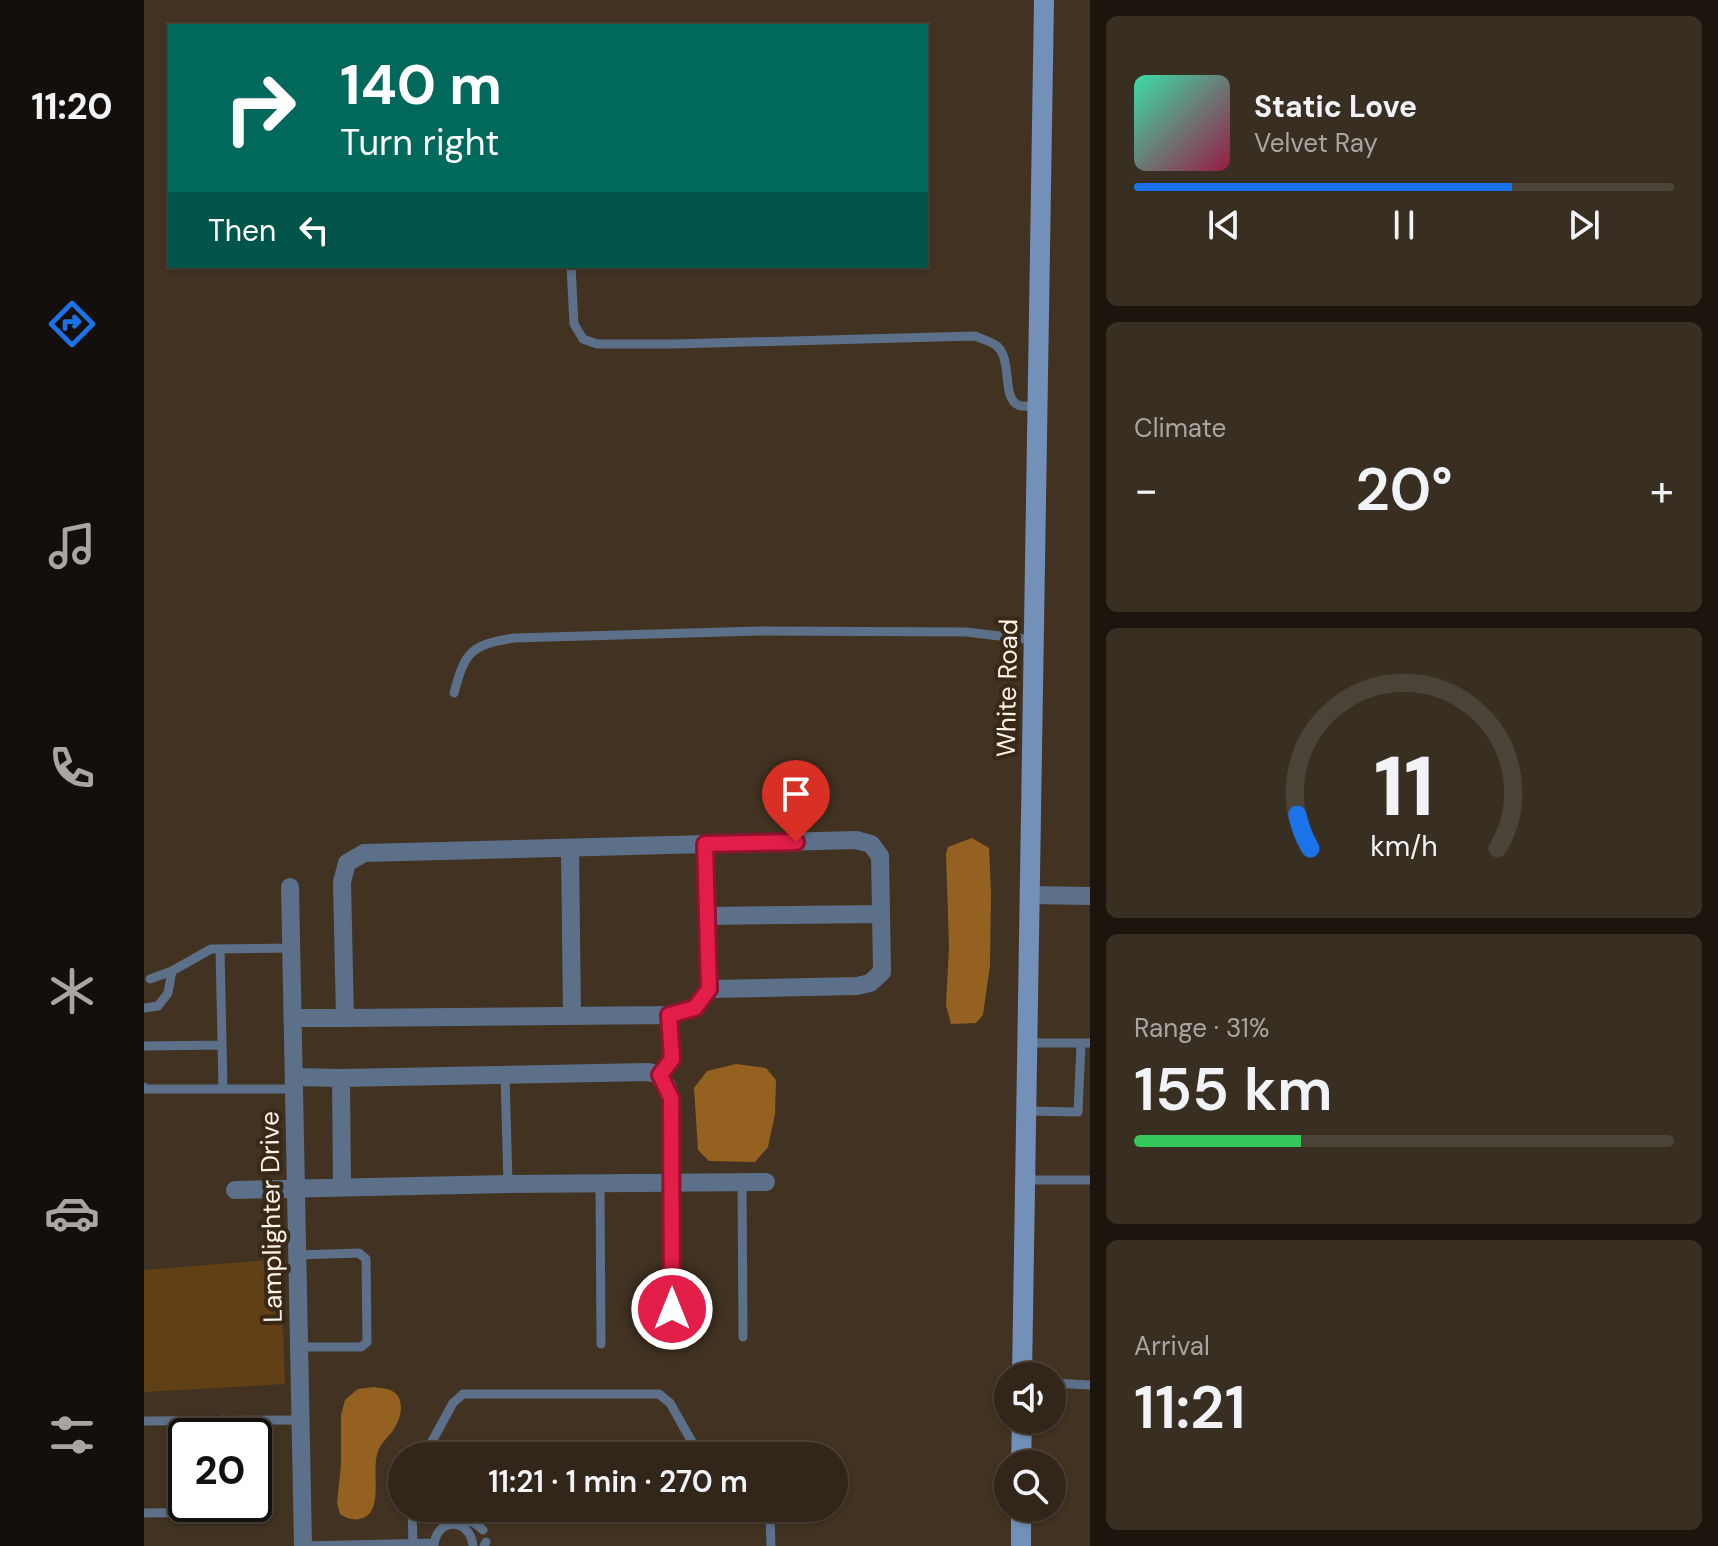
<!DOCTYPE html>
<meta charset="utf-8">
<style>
:root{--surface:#312619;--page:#392e22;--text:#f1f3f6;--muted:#a8a5a2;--line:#4c4338;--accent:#1a73e8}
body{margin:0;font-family:"DM Sans",sans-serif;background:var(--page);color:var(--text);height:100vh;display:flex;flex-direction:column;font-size:30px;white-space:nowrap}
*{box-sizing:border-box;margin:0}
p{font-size:26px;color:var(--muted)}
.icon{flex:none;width:44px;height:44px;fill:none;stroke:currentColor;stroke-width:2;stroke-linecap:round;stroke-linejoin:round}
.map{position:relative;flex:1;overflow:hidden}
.panel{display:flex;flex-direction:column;gap:16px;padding:16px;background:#1b150e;width:628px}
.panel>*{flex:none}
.guide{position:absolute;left:24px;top:24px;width:760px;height:244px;border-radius:0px;box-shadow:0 2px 6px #0004,0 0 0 2px var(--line);background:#00695c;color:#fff;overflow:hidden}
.tools{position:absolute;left:850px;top:1362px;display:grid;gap:16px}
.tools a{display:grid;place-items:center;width:72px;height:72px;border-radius:50%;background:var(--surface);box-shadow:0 2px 6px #0004,0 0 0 2px var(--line);font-size:40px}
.speed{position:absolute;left:24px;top:1418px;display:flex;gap:16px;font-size:40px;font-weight:700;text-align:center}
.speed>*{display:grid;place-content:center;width:104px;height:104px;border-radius:50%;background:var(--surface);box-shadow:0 2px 6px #0004,0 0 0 2px var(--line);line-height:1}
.speed .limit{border:4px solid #111;border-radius:12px;background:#fff;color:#111}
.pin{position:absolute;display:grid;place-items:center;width:68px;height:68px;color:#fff;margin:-82px -34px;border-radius:50% 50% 50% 0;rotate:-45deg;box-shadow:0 0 8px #0007}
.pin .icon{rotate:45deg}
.me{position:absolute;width:88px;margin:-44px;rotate:0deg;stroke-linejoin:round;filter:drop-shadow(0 0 6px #0008)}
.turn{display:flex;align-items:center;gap:28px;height:168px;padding:0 40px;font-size:36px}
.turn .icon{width:104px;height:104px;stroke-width:2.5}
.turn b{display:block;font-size:56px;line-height:68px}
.then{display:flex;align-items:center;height:76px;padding:0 40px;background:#0003;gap:16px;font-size:30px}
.big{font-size:60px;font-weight:600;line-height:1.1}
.panel .tile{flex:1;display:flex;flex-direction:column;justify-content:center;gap:12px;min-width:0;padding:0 28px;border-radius:12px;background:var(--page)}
.panel .dial{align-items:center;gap:0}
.dial svg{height:208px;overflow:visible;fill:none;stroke:var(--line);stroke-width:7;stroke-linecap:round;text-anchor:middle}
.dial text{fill:var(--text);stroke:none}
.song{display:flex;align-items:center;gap:24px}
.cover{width:96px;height:96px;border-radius:12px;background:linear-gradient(135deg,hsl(160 70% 55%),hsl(340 70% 35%))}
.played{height:8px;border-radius:4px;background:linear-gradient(90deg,var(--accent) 70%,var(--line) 70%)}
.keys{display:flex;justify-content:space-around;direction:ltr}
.heat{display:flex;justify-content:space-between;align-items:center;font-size:44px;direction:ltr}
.charge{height:12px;border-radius:6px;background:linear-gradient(90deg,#34c759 31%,var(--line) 0)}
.trip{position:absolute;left:244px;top:1442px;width:460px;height:80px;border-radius:40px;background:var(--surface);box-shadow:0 2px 6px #0004,0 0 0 2px var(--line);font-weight:600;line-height:80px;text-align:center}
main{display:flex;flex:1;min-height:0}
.dock{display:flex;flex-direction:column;width:144px;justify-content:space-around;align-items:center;background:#140f0a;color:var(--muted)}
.dock .icon{width:56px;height:56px}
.dock .selected{color:var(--accent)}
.dock b{font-size:36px;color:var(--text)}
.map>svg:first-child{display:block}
.green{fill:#624016}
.water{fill:#956121}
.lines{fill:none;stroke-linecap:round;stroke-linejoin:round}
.lane{stroke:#5d7089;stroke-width:9}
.street{stroke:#5d7089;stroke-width:18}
.secondary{stroke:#7290b8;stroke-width:20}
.route-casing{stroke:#92132f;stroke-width:20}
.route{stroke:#e11d48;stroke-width:14}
.labels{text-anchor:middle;stroke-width:8;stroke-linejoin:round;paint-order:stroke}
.street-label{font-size:26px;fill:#fcf2e8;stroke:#372818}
</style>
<main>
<nav class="dock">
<b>11:20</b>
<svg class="icon selected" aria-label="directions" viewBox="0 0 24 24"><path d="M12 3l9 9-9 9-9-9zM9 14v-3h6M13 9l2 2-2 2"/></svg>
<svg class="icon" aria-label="music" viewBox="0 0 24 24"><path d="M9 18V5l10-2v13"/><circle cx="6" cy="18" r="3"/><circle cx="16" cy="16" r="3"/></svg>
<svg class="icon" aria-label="phone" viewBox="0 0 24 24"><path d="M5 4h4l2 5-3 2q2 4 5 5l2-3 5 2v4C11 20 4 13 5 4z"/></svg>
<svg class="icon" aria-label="climate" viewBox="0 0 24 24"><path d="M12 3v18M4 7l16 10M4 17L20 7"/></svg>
<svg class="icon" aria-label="car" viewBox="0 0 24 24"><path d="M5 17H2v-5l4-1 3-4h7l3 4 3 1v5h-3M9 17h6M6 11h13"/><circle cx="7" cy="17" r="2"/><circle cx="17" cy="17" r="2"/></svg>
<svg class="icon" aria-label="filters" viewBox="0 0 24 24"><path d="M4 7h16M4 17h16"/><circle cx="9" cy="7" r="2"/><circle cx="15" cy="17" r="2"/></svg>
</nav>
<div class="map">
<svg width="946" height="1546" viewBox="0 0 946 1546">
<rect width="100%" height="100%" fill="#413221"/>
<!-- green -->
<path class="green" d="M136 1259 141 1384 0 1392V1270Z"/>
<!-- water -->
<path class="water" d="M828 838 845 848 847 892 846 965 839 1015 832 1023 807 1024 802 1005 805 947 802 853 804 847Z
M592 1064 622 1068 632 1080 631 1114 624 1147 611 1162 565 1161 554 1150 550 1088 563 1071Z
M230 1387C235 1388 243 1388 248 1391 262 1398 257 1419 250 1429 244 1438 235 1444 233 1455 228 1472 239 1511 219 1518 211 1521 203 1519 196 1514L193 1503 197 1464V1415L201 1400 209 1393 214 1389Z"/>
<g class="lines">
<!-- lane -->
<path class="lane" d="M427 266 430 324 439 339 453 344H530L831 336C838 339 849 342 854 347 868 361 858 398 874 405 879 407 888 406 893 406
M310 693C321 651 327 645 370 638L615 631 822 632 889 640
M76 949 79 1089
M6 979 28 971
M0 1008 14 1006 24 993 28 971 67 949 147 948
M883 1043H946
M0 1046 78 1045
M361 1075 364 1184
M0 1087 1 1089H150
M882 1111 934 1112 937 1043
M882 1180H946
M598 1182 599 1337
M527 1183 528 1341
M456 1184 457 1344
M154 1255 215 1253 222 1259 223 1342 217 1347H156
M908 1383 946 1385
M0 1421 156 1420
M79 1436 80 1420
M280 1456 309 1403 319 1394H515L526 1403 556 1456
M268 1508 269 1546
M622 1508 626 1517 627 1546
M0 1513 78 1512V1504
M311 1523C324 1519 328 1520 339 1530
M159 1546 289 1543
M290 1546C292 1517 326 1517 329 1546
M340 1546 342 1542"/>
<!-- street -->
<path class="street" d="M561 844 565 989
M426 848 428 1016
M146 887 159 1546
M886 895 946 896
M563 916 737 914
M149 1018H201L198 882 203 863 220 853 712 840 727 844 736 856 738 972 726 983 713 986 565 989 551 1008 525 1015 528 1059 516 1075
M201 1018 525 1015
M150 1077 197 1078 504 1072 516 1075 523 1086 527 1098V1183
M197 1078 198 1188
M91 1190 364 1184 622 1182"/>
<!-- secondary -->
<path class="secondary" d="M878 1376 900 0
M877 1464 878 1420
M877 1546V1508"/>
</g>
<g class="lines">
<defs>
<path id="route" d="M528 1309 527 1098 516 1075 528 1059 525 1015 551 1008 565 989 561 844 652 842"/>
</defs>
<!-- route casing -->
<use href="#route" class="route-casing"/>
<!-- route -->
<use href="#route" class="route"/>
</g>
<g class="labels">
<!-- street labels -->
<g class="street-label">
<text transform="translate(863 688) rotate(-89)" y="9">White Road</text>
<text transform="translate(127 1217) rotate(-91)" y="9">Lamplighter Drive</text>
</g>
</g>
</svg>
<div class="tools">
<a><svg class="icon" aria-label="sound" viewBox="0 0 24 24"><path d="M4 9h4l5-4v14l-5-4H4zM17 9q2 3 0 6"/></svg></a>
<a><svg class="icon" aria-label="search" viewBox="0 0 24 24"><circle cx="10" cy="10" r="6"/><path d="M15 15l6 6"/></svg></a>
</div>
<div class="speed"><div class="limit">20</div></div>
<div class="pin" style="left:652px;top:842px;background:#d93025"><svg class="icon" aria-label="arrive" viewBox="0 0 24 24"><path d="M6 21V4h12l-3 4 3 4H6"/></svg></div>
<svg class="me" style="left:528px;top:1309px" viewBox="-20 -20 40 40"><circle r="17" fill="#e11d48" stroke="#fff" stroke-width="3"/><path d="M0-11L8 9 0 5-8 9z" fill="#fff"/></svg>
<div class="trip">11:21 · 1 min · 270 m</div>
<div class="guide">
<div class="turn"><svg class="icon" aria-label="right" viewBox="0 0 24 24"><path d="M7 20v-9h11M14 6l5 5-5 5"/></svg><div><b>140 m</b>Turn right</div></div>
<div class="then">Then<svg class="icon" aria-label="left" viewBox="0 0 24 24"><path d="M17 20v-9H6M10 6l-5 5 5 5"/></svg></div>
</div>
</div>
<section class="panel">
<div class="tile">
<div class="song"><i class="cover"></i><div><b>Static Love</b><p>Velvet Ray</p></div></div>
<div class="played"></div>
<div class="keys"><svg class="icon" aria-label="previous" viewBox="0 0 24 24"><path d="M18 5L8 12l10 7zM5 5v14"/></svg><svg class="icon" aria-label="pause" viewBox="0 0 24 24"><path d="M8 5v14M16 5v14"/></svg><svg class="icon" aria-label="next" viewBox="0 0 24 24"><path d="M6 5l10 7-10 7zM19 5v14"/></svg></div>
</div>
<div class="tile"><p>Climate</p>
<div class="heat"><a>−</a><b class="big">20°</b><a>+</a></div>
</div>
<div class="tile dial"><svg viewBox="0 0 100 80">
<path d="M14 69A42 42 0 1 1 86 69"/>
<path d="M14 69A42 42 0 0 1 9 56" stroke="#1a73e8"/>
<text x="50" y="56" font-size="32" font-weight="700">11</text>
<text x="50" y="72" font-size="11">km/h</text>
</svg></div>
<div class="tile"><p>Range · 31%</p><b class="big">155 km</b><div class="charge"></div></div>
<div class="tile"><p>Arrival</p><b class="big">11:21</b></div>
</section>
</main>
